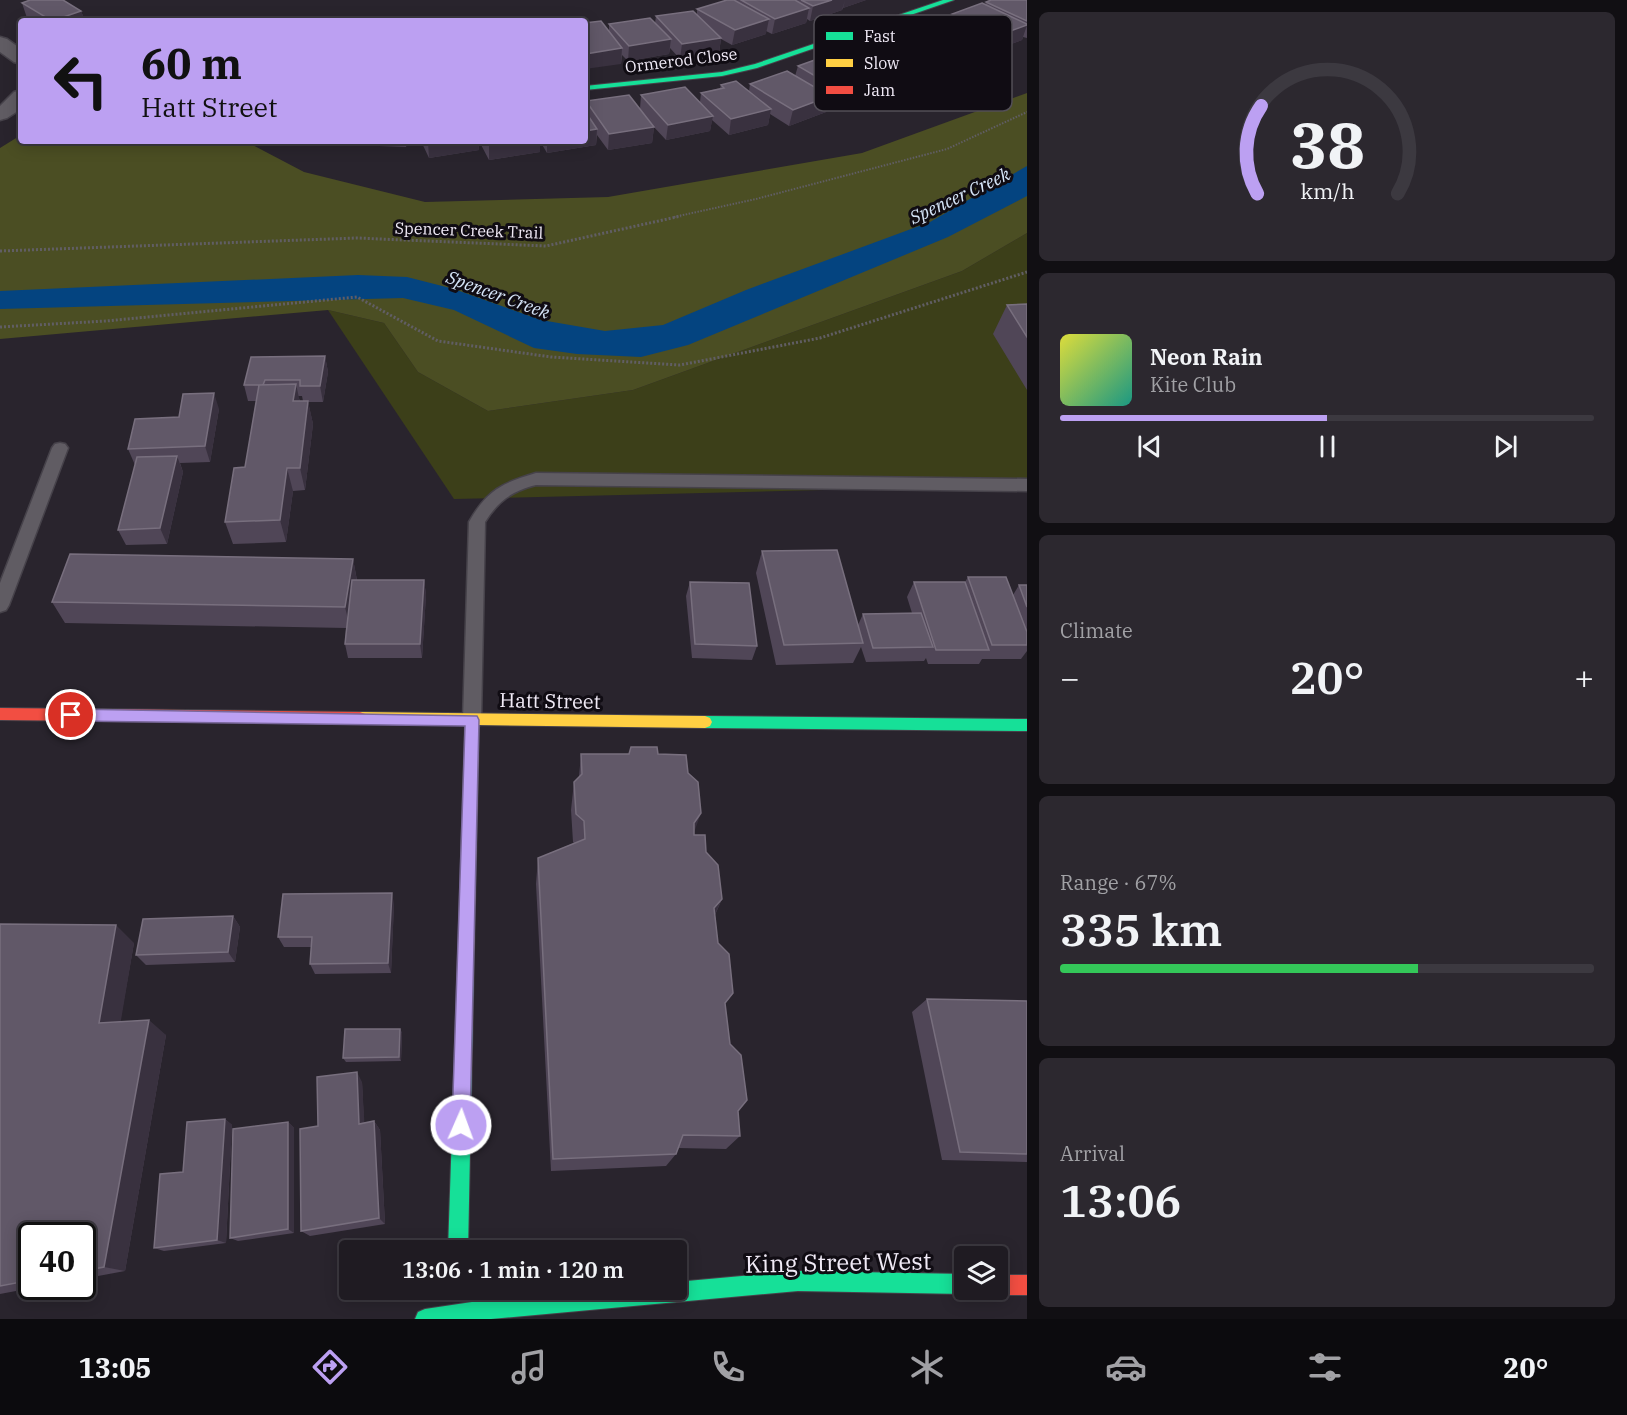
<!DOCTYPE html>
<meta charset="utf-8">
<style>
:root{--surface:#1f1b22;--page:#2c282f;--text:#f1f3f6;--muted:#a1a1a5;--line:#3c3940;--accent:#bca0f2}
body{margin:0;font-family:"IBM Plex Serif",serif;background:var(--page);color:var(--text);height:100vh;display:flex;flex-direction:column;font-size:22px;white-space:nowrap}
*{box-sizing:border-box;margin:0}
p{font-size:20px;color:var(--muted)}
.icon{flex:none;width:33px;height:33px;fill:none;stroke:currentColor;stroke-width:2;stroke-linecap:round;stroke-linejoin:round}
.map{position:relative;flex:1;overflow:hidden}
.drawer{display:flex;flex-direction:column;gap:12px;padding:12px;background:#110f13;width:600px}
.drawer>*{flex:none}
.top-card{position:absolute;left:18px;top:18px;width:570px;height:126px;border-radius:6px;box-shadow:0 3px 15px #0003,0 0 0 2px var(--line);background:#bca0f2;color:#111;overflow:hidden}
.buttons{position:absolute;left:954px;top:1246px;display:grid;gap:12px}
.buttons a{display:grid;place-items:center;width:54px;height:54px;border-radius:6px;background:var(--surface);box-shadow:0 3px 15px #0003,0 0 0 2px var(--line);font-size:30px}
.speed{position:absolute;left:18px;top:1222px;display:flex;gap:12px;font-size:30px;font-weight:700;text-align:center}
.speed>*{display:grid;place-content:center;width:78px;height:78px;border-radius:50%;background:var(--surface);box-shadow:0 3px 15px #0003,0 0 0 2px var(--line);line-height:1}
.speed .limit{border:3px solid #111;border-radius:9px;background:#fff;color:#111}
.pin{position:absolute;display:grid;place-items:center;width:51px;height:51px;color:#fff;margin:-26px;border:3px solid #fff;border-radius:50%;box-shadow:0 2px 6px #0007}
.me{position:absolute;width:66px;margin:-33px;rotate:2deg;stroke-linejoin:round;filter:drop-shadow(0 0 4px #0008)}
.turn{display:flex;align-items:center;gap:21px;height:126px;padding:0 24px;font-size:27px}
.turn .icon{width:78px;height:78px;stroke-width:2.5}
.turn b{display:block;font-size:42px;line-height:51px}
.big{font-size:45px;font-weight:600;line-height:1.1}
.drawer .card{flex:1;display:flex;flex-direction:column;justify-content:center;gap:9px;min-width:0;padding:0 21px;border-radius:9px;background:var(--page)}
.drawer .dial{align-items:center;gap:0}
.dial svg{height:156px;overflow:visible;fill:none;stroke:var(--line);stroke-width:7;stroke-linecap:round;text-anchor:middle}
.dial text{fill:var(--text);stroke:none}
.song{display:flex;align-items:center;gap:18px}
.cover{width:72px;height:72px;border-radius:9px;background:linear-gradient(135deg,hsl(60 70% 55%),hsl(170 70% 35%))}
.played{height:6px;border-radius:3px;background:linear-gradient(90deg,var(--accent) 50%,var(--line) 50%)}
.keys{display:flex;justify-content:space-around;direction:ltr}
.heat{display:flex;justify-content:space-between;align-items:center;font-size:33px;direction:ltr}
.charge{height:9px;border-radius:4px;background:linear-gradient(90deg,#34c759 67%,var(--line) 0)}
.trip{position:absolute;left:339px;top:1240px;width:348px;height:60px;border-radius:6px;background:var(--surface);box-shadow:0 3px 15px #0003,0 0 0 2px var(--line);font-weight:600;line-height:60px;text-align:center}
.dock{display:flex;height:96px;justify-content:space-around;align-items:center;background:#0c0b0e;color:var(--muted)}
.dock .icon{width:42px;height:42px}
.dock .active{color:var(--accent)}
.dock b{font-size:27px;color:var(--text)}
main{display:flex;flex:1;min-height:0}
.map>svg:first-child{display:block}
.green{fill:#3c3f19}
.forest{fill:#4b4e23}
.water{fill:#044480}
.lines{fill:none;stroke-linecap:round;stroke-linejoin:round}
.lane-casing{stroke:#46424a;stroke-width:3}
.street-casing{stroke:#46424a;stroke-width:3}
.fast-casing{stroke:#46424a;stroke-width:2}
.slow-casing{stroke:#46424a;stroke-width:2}
.jam-casing{stroke:#46424a;stroke-width:2}
.path-far1{stroke:#615e64;stroke-width:2;stroke-dasharray:1.5 1.5;stroke-linecap:butt}
.path{stroke:#615e64;stroke-width:3;stroke-dasharray:2 2;stroke-linecap:butt}
.lane{fill:#605c63;fill-rule:evenodd}
.street{fill:#605c63;fill-rule:evenodd}
.fast{fill:#16e098;fill-rule:evenodd}
.slow{fill:#ffcf43;fill-rule:evenodd}
.jam{fill:#f24e42;fill-rule:evenodd}
.wall{fill:#504657;fill-rule:evenodd}
.shaded-wall{fill:#39313f}
.building{fill:#615868;stroke:#786f7e;stroke-width:1.5}
.route{fill:#bca0f2;stroke:#7a689d;stroke-width:1.5}
.labels{text-anchor:middle;stroke-width:6;stroke-linejoin:round;paint-order:stroke}
.far-street-label{font-size:16px;fill:#f0eaf6;stroke:#100c13}
.far-water-label{font-size:18px;font-style:italic;fill:#d5e4f7;stroke:#100c13}
.street-label{font-size:20px;fill:#f0eaf6;stroke:#100c13}
.near-street-label{font-size:24px;fill:#f0eaf6;stroke:#100c13}
.key{fill:#100c13;stroke:#534f57;stroke-width:1.5}
.key-label{font-size:16px;fill:#f0eaf6}
</style>
<main>
<div class="map">
<svg width="1027" height="1319" viewBox="0 0 1027 1319">
<rect width="100%" height="100%" fill="#29242d"/>
<!-- green -->
<path class="green" d="M1027 233V485L454 499 328 310 384 323 418 372 488 411 633 390 962 271Z"/>
<!-- forest -->
<path class="forest" d="M1027 93V233L962 271 633 390 488 411 418 372 384 323 328 310 0 339V148L21 135V141H245L304 172 425 202 608 197 862 153Z"/>
<!-- water -->
<path class="water" d="M1027 166V196L948 237 688 345 641 357 577 354 534 348 454 310 403 298 0 309V291L358 275 407 277 454 289 541 320 605 331 663 325 746 290 930 222Z"/>
<g class="lines">
<defs>
<path id="lane" d="M60 443 65 444 68 448 9 605 6 610 0 612V583L52 448 55 444Z
M536 473 1027 479V491L536 485C512 491 498 501 485 522L481 720 479 726 472 728 465 726 463 720 469 522C487 490 502 483 536 473Z"/>
<path id="street" d="M0 37 7 39 21 49V64L14 62 0 52Z
M21 90V109L7 118 0 120V106L14 92Z"/>
<path id="fast" d="M943 0H954L757 68 722 76 585 90V86L722 72 755 64Z
M705 716 1027 719V731L705 728 700 726 698 722 700 718Z
M466 945 472 947 474 953 468 1251H448L458 953 460 947Z
M798 1271 964 1274V1290H971L964 1294 798 1291 491 1319H415L418 1312 425 1309 492 1299 592 1290H676V1282Z"/>
<path id="slow" d="M360 712 705 716 710 718 712 722 710 726 705 728 479 725 474 953 472 959 466 961 460 959 458 953 465 725 360 724 355 722 353 718 355 714Z"/>
<path id="jam" d="M0 708 360 712 365 714 367 718 365 722 360 724 0 720Z
M998 1275H1027V1295H998L991 1292 990 1290H998Z"/>
</defs>
<!-- lane casing -->
<use href="#lane" class="lane-casing"/>
<!-- street casing -->
<use href="#street" class="street-casing"/>
<!-- fast casing -->
<use href="#fast" class="fast-casing"/>
<!-- slow casing -->
<use href="#slow" class="slow-casing"/>
<!-- jam casing -->
<use href="#jam" class="jam-casing"/>
<!-- path-far1 -->
<path class="path-far1" d="M674 217 756 199 947 149 1027 112"/>
<!-- path -->
<path class="path" d="M0 251 357 238 546 246 681 216
M0 327 106 321 357 297 438 341 551 357 680 365 820 338 1027 272"/>
<!-- lane -->
<use href="#lane" class="lane"/>
<!-- street -->
<use href="#street" class="street"/>
<!-- fast -->
<use href="#fast" class="fast"/>
<!-- slow -->
<use href="#slow" class="slow"/>
<!-- jam -->
<use href="#jam" class="jam"/>
</g>
<!-- wall -->
<path class="wall" d="M736 0H866L843 8 842 10 810 21 807 19 806 23 772 34 766 31V34L732 45 721 39 719 53 680 59 670 48 669 54 628 61 622 55 621 64 609 31V24L655 23 656 16 697 14V9L736 1Z
M1027 0V38L1023 37 1022 40 992 51 988 49 987 52 954 64 952 63 951 66 920 78 919 83 886 96 877 91 876 95 840 108 829 102 826 112 789 126 770 114 768 125 729 135 712 120 710 131 666 140 653 126 654 127 652 143 608 150 597 135 596 145 547 153 540 141V152L489 160 479 141H585L586 101 640 109 641 95 700 102 701 93 720 88 721 85 749 91 750 84 795 76 798 66 845 59V56L877 45 878 40 912 29 913 26 951 17 952 14 985 5 986 2Z
M22 3 81 11 85 21H33L27 18Z
M326 141H408L406 147 326 144Z
M421 141H478L479 150 429 158Z
M1027 304V390L993 334 1007 305Z
M325 356 328 372 323 402H308L313 424 305 490 293 491 286 542 233 544 225 522 245 467 256 401H248L244 385ZM298 396H302L303 401H300Z
M219 409 210 462 180 463 183 472 167 544 126 545 118 530 135 465 128 449 179 417Z
M762 551 858 625 863 614 912 613 907 597 914 582H965L968 577 1013 595 1019 585H1027V651L1021 659H982L979 664H928L926 658 924 661 866 662 861 647 853 663 776 665 756 573Z
M353 559 357 580H424L426 595 422 658H348L345 644 346 628 65 623 52 602Z
M690 582 757 646 752 660 692 658 686 596Z
M581 754H658L694 833V835L706 852 722 899 715 915 718 943 733 993 725 1004 740 1136 726 1149 678 1148 676 1154 666 1166 551 1171 536 884 538 858 574 843 573 842 571 810 574 782 579 777Z
M394 904 391 973 315 974 310 964 311 947H284L278 937Z
M233 916 240 927 235 962 146 965 136 955Z
M0 924 134 943 120 1022 166 1035 125 1271 82 1279V1236H32V1287H37L0 1294Z
M927 999 1027 1001V1162L942 1160 912 1012Z
M400 1029 402 1033 401 1061 346 1062 343 1058Z
M362 1082 364 1123 374 1121 380 1130 385 1224 310 1236 301 1231 318 1126Z
M225 1119 232 1125 226 1243 164 1251 154 1248 183 1172Z
M288 1122 294 1128V1233L238 1241 230 1238Z"/>
<!-- shaded-wall -->
<path class="shaded-wall" d="M832 0H845L842 10 810 21 813 6Z
M845 0H866L843 8Z
M809 8 806 23 772 34 775 19Z
M81 11 85 21H53Z
M769 19 766 34 732 45 735 30Z
M1027 25 1022 40 992 51 997 36Z
M992 37 987 52 954 64 959 49Z
M721 38 719 53 680 59 682 44Z
M671 39 669 54 628 61 629 46Z
M622 48 621 64 585 69V54Z
M956 51 951 66 920 78 919 83 886 96 890 80 922 68 924 63Z
M880 79 876 95 840 108 844 93Z
M830 96 826 112 789 126 793 110Z
M771 109 768 125 729 135 731 119Z
M713 116 710 131 666 140 668 125Z
M654 127 652 143 608 150 609 134Z
M597 129 596 145 547 153V141H585V131Z
M436 141H478L479 150 429 158 428 142Z
M512 141H540V152L489 160V144Z
M325 356 328 372 323 402 320 386Z
M296 384 301 407 293 401Z
M214 393 219 409 210 462 205 446Z
M308 401 313 424 305 490 300 468Z
M177 456 183 472 167 544 160 528Z
M287 468 293 491 286 542 280 520Z
M353 559 357 581 350 628 345 607Z
M424 580 426 595 422 658 420 644Z
M701 813 691 841 694 823Z
M392 893 394 904 391 973 388 963Z
M722 899 711 923 714 908Z
M233 916 240 927 235 962 228 952Z
M116 925 134 943 118 1038 99 1023Z
M149 1020 166 1035 125 1271 104 1267Z
M400 1029 402 1033 401 1061 399 1057Z
M357 1072 362 1082 365 1133 359 1124Z
M225 1119 232 1125 226 1243 217 1240Z
M374 1121 380 1130 385 1224 379 1218Z
M288 1122 294 1128V1233L288 1229Z"/>
<!-- building -->
<path class="building" d="M30 0H63L81 11 52 21 22 3Z
M727 0H734L769 19 735 30 697 9Z
M741 0H795L809 8 775 19Z
M801 0H832L813 6Z
M991 0H1027V21L986 2Z
M982 3 1027 24V25L997 36 952 14Z
M693 11 721 38 682 44 656 16Z
M650 18 671 39 629 46 609 24Z
M601 21 622 48 585 54V23Z
M834 53 880 79 844 93 798 66Z
M787 71 830 96 793 110 750 84Z
M736 81 771 109 731 119 701 93 724 88 721 85Z
M685 87 713 116 668 125 641 95Z
M629 95 654 127 609 134 586 101Z
M585 111 597 129 585 131Z
M487 141H512L489 144Z
M1027 304V337L1007 305Z
M325 356 320 386H300V380H265L263 385H244L251 357Z
M296 384 293 401H308L300 468H287L280 520 225 522 234 468 245 467 259 385Z
M214 393 205 446 128 449 135 419 179 417 183 394Z
M177 456 160 528 118 530 137 457Z
M837 550 863 643 784 645 762 551Z
M70 554 353 559 345 607 52 602Z
M968 577H1006L1027 632V645H992Z
M352 580H424L420 644H345Z
M690 582 749 583 757 646 695 644Z
M914 582H965L989 650H936Z
M1019 585H1027V607Z
M921 613 933 647 873 648 863 614Z
M631 747H657L658 754 686 755 688 773 698 782 701 813 694 823V835H705L706 852 718 865 722 899 714 908 718 943 729 954 733 993 725 1003 730 1044 741 1055 747 1100 738 1111 740 1136 683 1135 676 1154 553 1159 538 858 585 839 584 821 576 814 574 782 582 774 581 754H629Z
M392 893 388 963 310 964 312 937H278L283 894Z
M233 916 228 952 136 955 143 919Z
M0 924 116 925 99 1023 149 1020 104 1267 82 1271V1236H32V1280L0 1286Z
M927 999 1027 1001V1154L960 1152Z
M345 1029H400L399 1057 343 1058Z
M357 1072 359 1124 374 1121 379 1218 301 1231 300 1129 318 1126 317 1077Z
M225 1119 217 1240 154 1248 160 1174 183 1172 187 1122Z
M288 1122V1229L230 1238 233 1129Z"/>
<!-- route -->
<path class="route" d="M71 709 477 716 479 720 470 1125 467 1131 461 1134 454 1131 452 1125 465 726 71 721 66 719 64 715 66 711Z"/>
<g class="labels">
<!-- far-street labels -->
<g class="far-street-label">
<text transform="translate(681 60) rotate(-7)" y="6">Ormerod Close</text>
<text transform="translate(469 230) rotate(2)" y="6">Spencer Creek Trail</text>
</g>
<!-- far-water labels -->
<g class="far-water-label">
<text transform="translate(960 196) rotate(-25)" y="6">Spencer Creek</text>
<text transform="translate(498 295) rotate(20)" y="6">Spencer Creek</text>
</g>
<!-- street labels -->
<g class="street-label">
<text transform="translate(550 701) rotate(1)" y="7">Hatt Street</text>
</g>
<!-- near-street labels -->
<g class="near-street-label">
<text transform="translate(838 1263) rotate(-1)" y="8">King Street West</text>
</g>
</g>
<!-- legend -->
<rect x="814" y="15" width="198" height="96" rx="9" class="key"/>
<rect x="826" y="32" width="27" height="8" fill="#16e098"/>
<rect x="826" y="59" width="27" height="8" fill="#ffcf43"/>
<rect x="826" y="86" width="27" height="8" fill="#f24e42"/>
<g class="key-label">
<text x="864" y="42">Fast</text>
<text x="864" y="69">Slow</text>
<text x="864" y="96">Jam</text>
</g>
</svg>
<div class="buttons">
<a><svg class="icon" aria-label="layers" viewBox="0 0 24 24"><path d="M12 4l9 5-9 5-9-5zM3 14l9 5 9-5"/></svg></a>
</div>
<div class="speed"><div class="limit">40</div></div>
<div class="pin" style="left:71px;top:715px;background:#d93025"><svg class="icon" aria-label="arrive" viewBox="0 0 24 24"><path d="M6 21V4h12l-3 4 3 4H6"/></svg></div>
<svg class="me" style="left:461px;top:1125px" viewBox="-20 -20 40 40"><circle r="17" fill="#bca0f2" stroke="#fff" stroke-width="3"/><path d="M0-11L8 9 0 5-8 9z" fill="#fff"/></svg>
<div class="trip">13:06 · 1 min · 120 m</div>
<div class="top-card">
<div class="turn"><svg class="icon" aria-label="left" viewBox="0 0 24 24"><path d="M17 20v-9H6M10 6l-5 5 5 5"/></svg><div><b>60 m</b>Hatt Street</div></div>
</div>
</div>
<section class="drawer">
<div class="card dial"><svg viewBox="0 0 100 80">
<path d="M14 69A42 42 0 1 1 86 69"/>
<path d="M14 69A42 42 0 0 1 16 24" stroke="#bca0f2"/>
<text x="50" y="56" font-size="32" font-weight="700">38</text>
<text x="50" y="72" font-size="11">km/h</text>
</svg></div>
<div class="card">
<div class="song"><i class="cover"></i><div><b>Neon Rain</b><p>Kite Club</p></div></div>
<div class="played"></div>
<div class="keys"><svg class="icon" aria-label="previous" viewBox="0 0 24 24"><path d="M18 5L8 12l10 7zM5 5v14"/></svg><svg class="icon" aria-label="pause" viewBox="0 0 24 24"><path d="M8 5v14M16 5v14"/></svg><svg class="icon" aria-label="next" viewBox="0 0 24 24"><path d="M6 5l10 7-10 7zM19 5v14"/></svg></div>
</div>
<div class="card"><p>Climate</p>
<div class="heat"><a>−</a><b class="big">20°</b><a>+</a></div>
</div>
<div class="card"><p>Range · 67%</p><b class="big">335 km</b><div class="charge"></div></div>
<div class="card"><p>Arrival</p><b class="big">13:06</b></div>
</section>
</main>
<nav class="dock">
<b>13:05</b>
<svg class="icon active" aria-label="directions" viewBox="0 0 24 24"><path d="M12 3l9 9-9 9-9-9zM9 14v-3h6M13 9l2 2-2 2"/></svg>
<svg class="icon" aria-label="music" viewBox="0 0 24 24"><path d="M9 18V5l10-2v13"/><circle cx="6" cy="18" r="3"/><circle cx="16" cy="16" r="3"/></svg>
<svg class="icon" aria-label="phone" viewBox="0 0 24 24"><path d="M5 4h4l2 5-3 2q2 4 5 5l2-3 5 2v4C11 20 4 13 5 4z"/></svg>
<svg class="icon" aria-label="climate" viewBox="0 0 24 24"><path d="M12 3v18M4 7l16 10M4 17L20 7"/></svg>
<svg class="icon" aria-label="car" viewBox="0 0 24 24"><path d="M5 17H2v-5l4-1 3-4h7l3 4 3 1v5h-3M9 17h6M6 11h13"/><circle cx="7" cy="17" r="2"/><circle cx="17" cy="17" r="2"/></svg>
<svg class="icon" aria-label="filters" viewBox="0 0 24 24"><path d="M4 7h16M4 17h16"/><circle cx="9" cy="7" r="2"/><circle cx="15" cy="17" r="2"/></svg>
<b>20°</b>
</nav>
